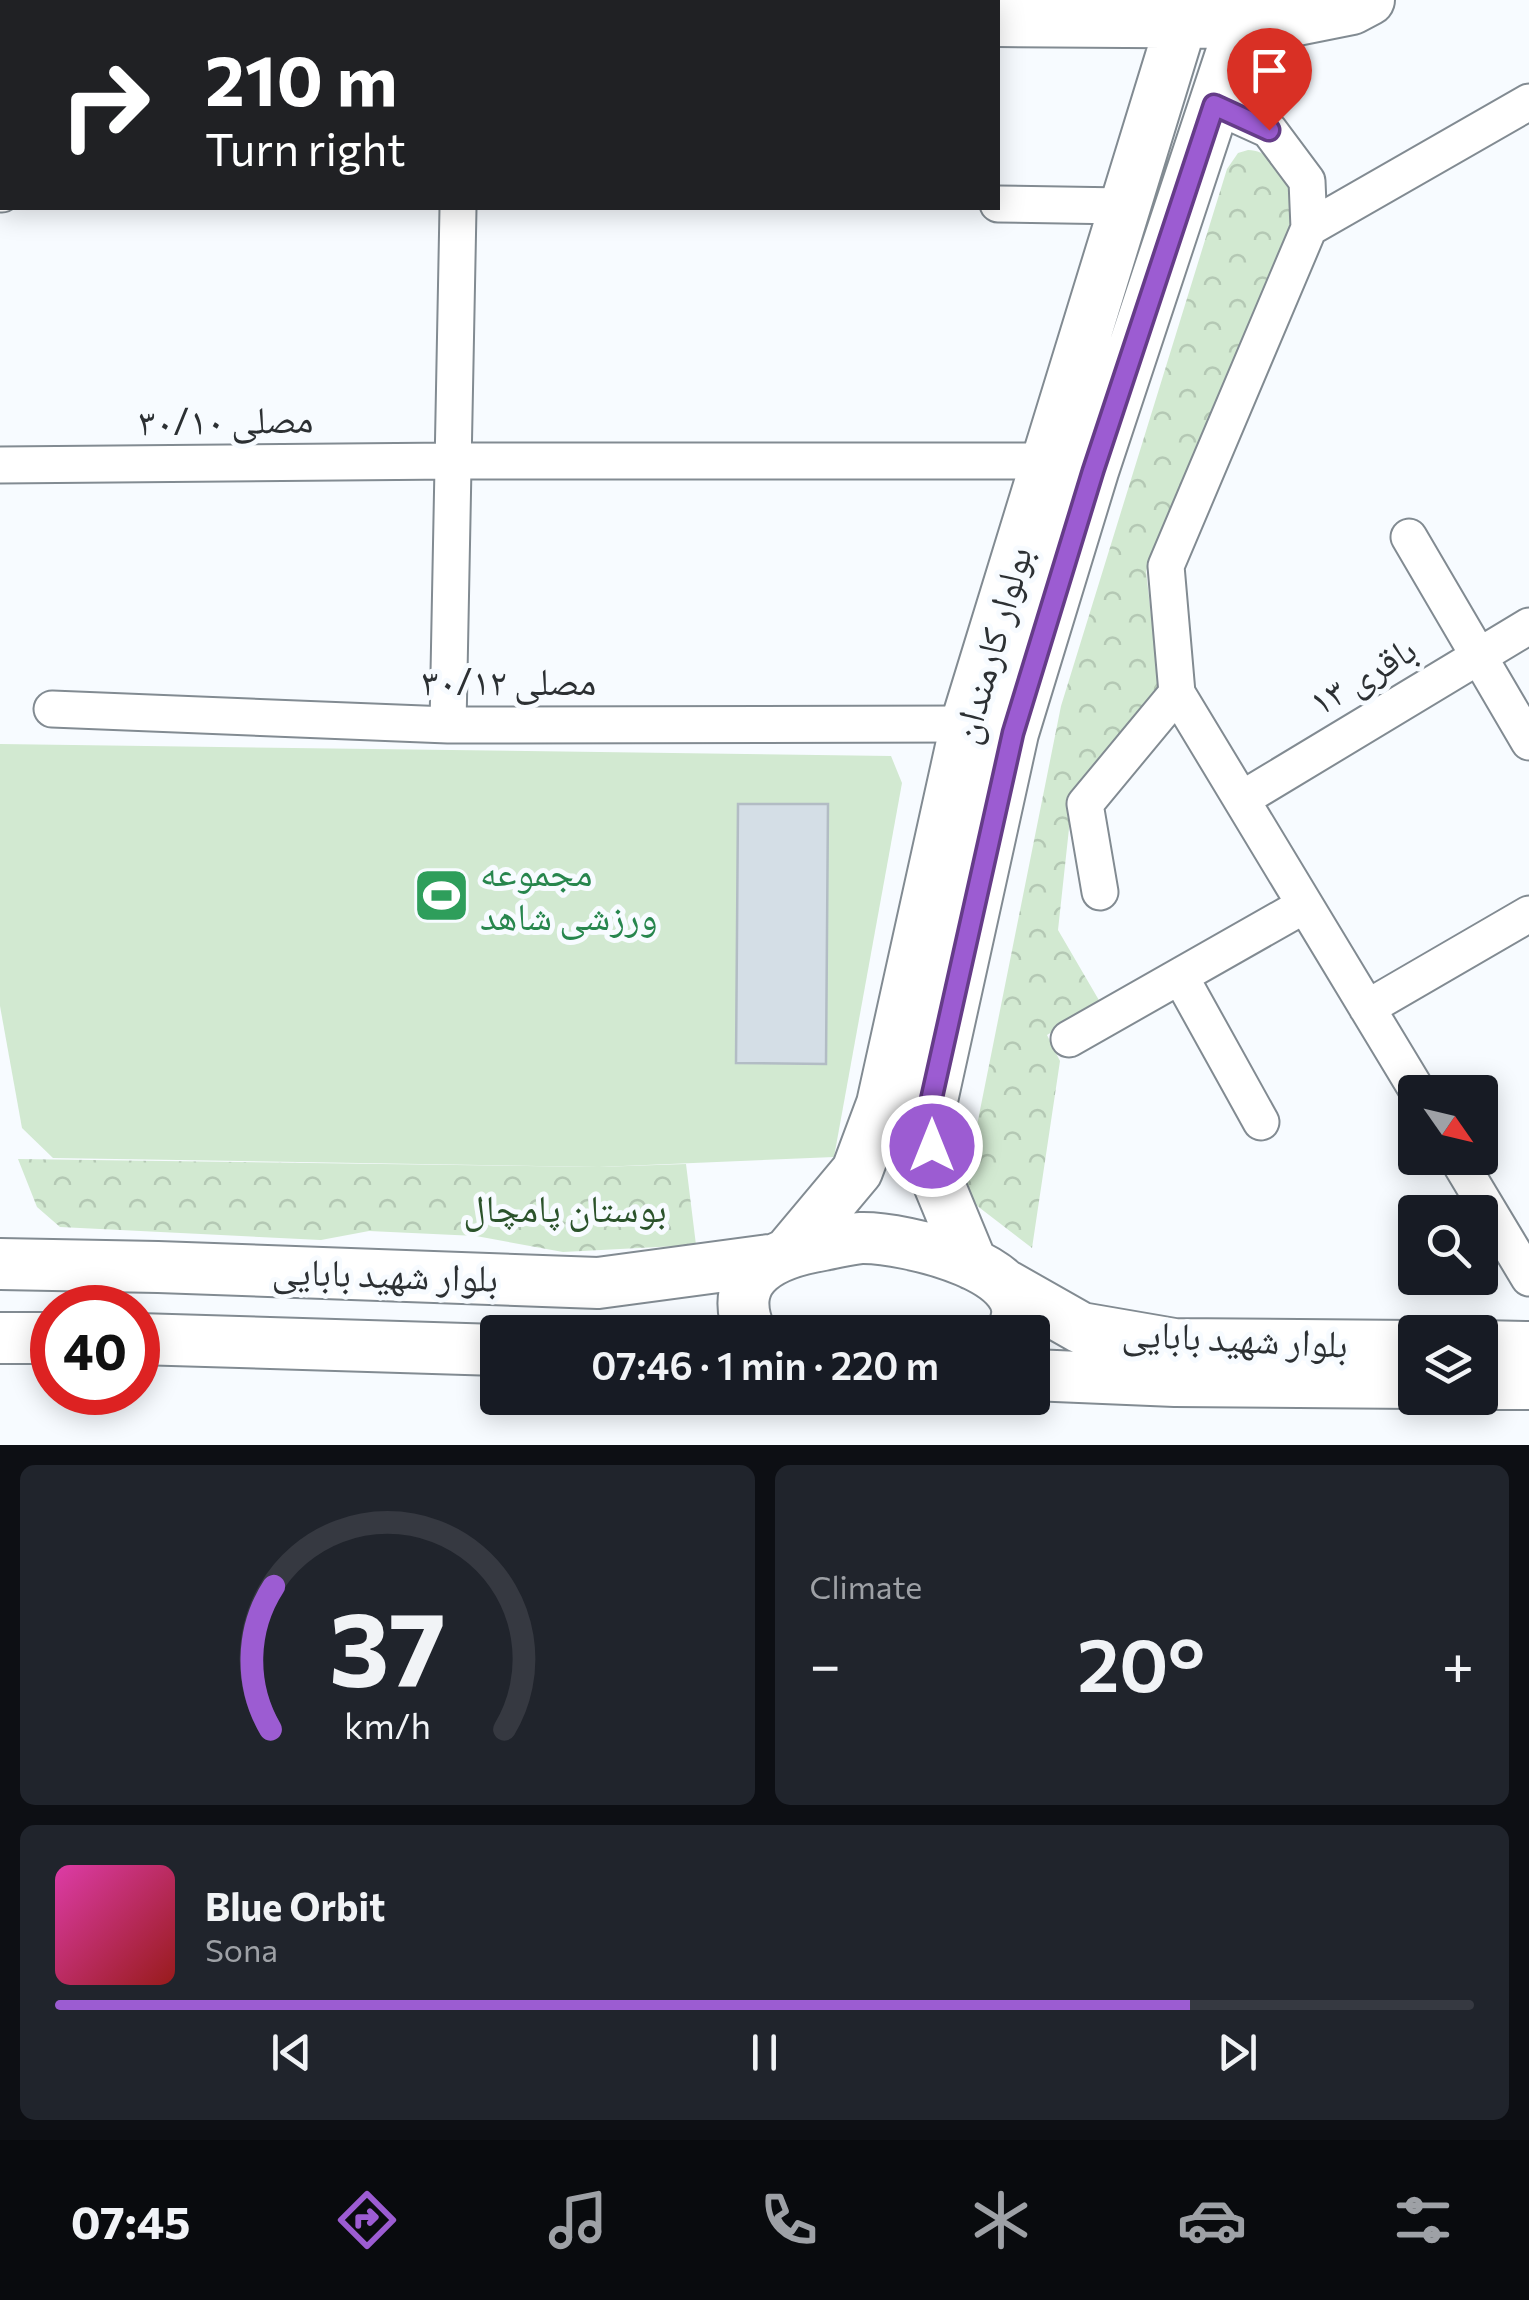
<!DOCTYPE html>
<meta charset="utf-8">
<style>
:root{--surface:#171b24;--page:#20242c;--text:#f1f3f6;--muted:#9ea1a6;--line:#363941;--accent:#9c5cd2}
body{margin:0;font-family:Commissioner,"Noto Naskh Arabic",sans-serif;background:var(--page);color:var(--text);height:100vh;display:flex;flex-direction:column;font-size:38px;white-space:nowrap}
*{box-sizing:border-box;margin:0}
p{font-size:32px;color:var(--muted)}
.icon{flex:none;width:55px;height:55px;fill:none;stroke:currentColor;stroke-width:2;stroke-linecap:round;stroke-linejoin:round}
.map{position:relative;height:1445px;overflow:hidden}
.side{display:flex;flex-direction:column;gap:20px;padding:20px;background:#0d0f14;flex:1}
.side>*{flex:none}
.hud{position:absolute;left:0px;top:0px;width:1000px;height:210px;box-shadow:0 5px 25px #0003;background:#202124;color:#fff;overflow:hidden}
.needle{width:65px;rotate:124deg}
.buttons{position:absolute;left:1398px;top:1075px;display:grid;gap:20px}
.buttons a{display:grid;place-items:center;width:100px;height:100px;border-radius:10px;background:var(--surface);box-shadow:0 5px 25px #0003;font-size:50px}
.speed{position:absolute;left:30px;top:1285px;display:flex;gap:20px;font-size:50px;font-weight:700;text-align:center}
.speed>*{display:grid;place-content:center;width:130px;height:130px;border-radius:50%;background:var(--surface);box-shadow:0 5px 25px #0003;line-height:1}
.speed .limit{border:15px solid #d22;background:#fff;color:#111}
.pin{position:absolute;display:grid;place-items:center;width:85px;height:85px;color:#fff;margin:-102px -42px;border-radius:50% 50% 50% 0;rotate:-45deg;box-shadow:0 0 10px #0007}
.pin .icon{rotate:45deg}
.me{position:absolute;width:110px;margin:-55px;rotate:0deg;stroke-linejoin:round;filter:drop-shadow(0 0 8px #0008)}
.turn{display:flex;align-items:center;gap:35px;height:210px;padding:0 40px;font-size:45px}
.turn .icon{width:130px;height:130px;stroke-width:2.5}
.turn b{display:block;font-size:70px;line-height:85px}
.big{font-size:75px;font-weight:600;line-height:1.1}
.side .tile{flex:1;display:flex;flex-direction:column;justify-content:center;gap:15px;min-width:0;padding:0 35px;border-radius:15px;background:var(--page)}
.side .dial{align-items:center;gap:0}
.dial svg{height:260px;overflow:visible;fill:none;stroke:var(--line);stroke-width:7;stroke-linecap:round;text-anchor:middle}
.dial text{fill:var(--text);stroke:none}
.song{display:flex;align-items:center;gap:30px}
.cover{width:120px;height:120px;border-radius:15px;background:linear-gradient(135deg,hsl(320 70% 55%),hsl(0 70% 35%))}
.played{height:10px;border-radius:5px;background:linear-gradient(90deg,var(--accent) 80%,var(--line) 80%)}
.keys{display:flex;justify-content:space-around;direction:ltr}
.heat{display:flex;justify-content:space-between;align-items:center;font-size:55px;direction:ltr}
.side .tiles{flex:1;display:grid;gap:20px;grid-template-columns:1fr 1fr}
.tile:last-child{grid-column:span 2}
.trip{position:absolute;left:480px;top:1315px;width:570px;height:100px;border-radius:10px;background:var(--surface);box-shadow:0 5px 25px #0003;font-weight:600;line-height:100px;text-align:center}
.tab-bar{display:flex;height:160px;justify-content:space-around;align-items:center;background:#090b0e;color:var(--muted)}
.tab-bar .icon{width:70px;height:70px}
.tab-bar .current{color:var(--accent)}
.tab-bar b{font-size:45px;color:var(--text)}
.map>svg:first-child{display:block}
.grass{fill:#d2e9d1}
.park{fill:url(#park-crowns)}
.building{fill:#d4dee6;stroke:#b2bcc4;stroke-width:2.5}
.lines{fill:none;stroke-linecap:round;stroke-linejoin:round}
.street-casing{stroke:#828b92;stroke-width:39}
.secondary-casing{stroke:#828b92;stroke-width:54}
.street{stroke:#fff;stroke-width:35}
.secondary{stroke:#fff;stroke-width:50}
.route-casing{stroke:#653c88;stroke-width:25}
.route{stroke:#9c5cd2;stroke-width:18}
.labels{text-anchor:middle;stroke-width:10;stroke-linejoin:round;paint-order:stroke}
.street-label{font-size:38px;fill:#2c3033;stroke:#f7fbff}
.leisure-label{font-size:38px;fill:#27864d;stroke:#f7fbff;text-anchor:start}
.park-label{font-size:38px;fill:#2b532b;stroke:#f7fbff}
</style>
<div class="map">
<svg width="1529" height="1445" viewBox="0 0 1529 1445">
<defs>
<pattern id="park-crowns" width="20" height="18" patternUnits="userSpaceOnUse" patternTransform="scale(2.5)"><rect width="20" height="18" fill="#d2e9d1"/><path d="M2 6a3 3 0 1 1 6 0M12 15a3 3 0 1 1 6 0" fill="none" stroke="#b4c8b4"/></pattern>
</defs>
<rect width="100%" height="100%" fill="#f7fbff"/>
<!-- grass -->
<path class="grass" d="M0 744 891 756 902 783 834 1157 599 1167 53 1158 22 1128 0 1006Z"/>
<!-- park -->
<path class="park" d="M1248 150C1275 150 1295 186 1295 211 1295 219 1293 229 1292 237L1146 571 1159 685 1072 801 1058 930 1100 1002 1047 1035 1060 1061 1032 1248 963 1195 1061 706 1227 169 1238 153Z
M18 1159 599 1167 686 1164 696 1245 563 1252 476 1236 369 1231 321 1240 60 1227 37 1207Z"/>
<!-- building -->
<path class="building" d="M738 804H828L826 1064 736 1063Z"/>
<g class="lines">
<defs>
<path id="street" d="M0 194H2
M998 204 1124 206
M1309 228 1529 102
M0 465 453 461H1046
M1409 537 1529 742
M1177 693 1418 1092
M52 709 448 725 966 724
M448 725 458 208
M1242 799 1529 626
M1100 892 1085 804 1177 693 1166 566 1309 228 1307 181 1269 130 1214 105
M1180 976 1261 1122
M1367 1008 1529 914
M1069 1039 1305 905
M1457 1158 1529 1278"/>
<path id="secondary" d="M0 2H38
M998 21 1282 23 1352 9 1369 0
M790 1251 857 1171 882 1104 966 724 1181 24
M0 1264 158 1267 598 1283 769 1260
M972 1264 936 1177 929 1114 1013 733 1093 471 1241 24
M1007 1286 1081 1328 1174 1344 1415 1346
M750 1332C725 1273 776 1253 823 1245 835 1243 848 1239 861 1238 902 1237 1049 1269 1011 1332
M0 1338H52
M138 1339 498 1350
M1480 1346 1529 1347
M1032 1375 1175 1381 1415 1383
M1480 1384H1529"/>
</defs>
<!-- street casing -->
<use href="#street" class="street-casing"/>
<!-- secondary casing -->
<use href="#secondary" class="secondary-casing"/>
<!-- street -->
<use href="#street" class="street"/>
<!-- secondary -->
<use href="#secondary" class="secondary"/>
</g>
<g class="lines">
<defs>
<path id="route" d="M932 1146 928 1114 1013 733 1093 471 1214 105 1269 130"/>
</defs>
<!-- route casing -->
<use href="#route" class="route-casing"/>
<!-- route -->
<use href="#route" class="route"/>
</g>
<!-- icons -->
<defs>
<symbol id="stadium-square" viewBox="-11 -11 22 22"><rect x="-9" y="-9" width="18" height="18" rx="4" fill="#2e9e5b" stroke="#f7fbff"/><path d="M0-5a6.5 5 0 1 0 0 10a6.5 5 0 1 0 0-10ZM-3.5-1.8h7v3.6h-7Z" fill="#fff"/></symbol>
</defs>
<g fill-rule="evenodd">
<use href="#stadium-square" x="410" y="864" width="63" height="63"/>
</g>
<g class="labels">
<!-- street labels -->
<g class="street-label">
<text transform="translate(226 421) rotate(-1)" y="13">مصلی ۳۰/۱۰</text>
<text transform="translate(992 645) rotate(-74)" y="13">بولوار کارمندان</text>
<text transform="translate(1363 676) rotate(-31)" y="13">باقری ۱۳</text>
<text x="509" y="695">مصلی ۳۰/۱۲</text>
<text transform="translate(385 1275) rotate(2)" y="13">بلوار شهید بابایی</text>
<text transform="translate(1235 1339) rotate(3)" y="13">بلوار شهید بابایی</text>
</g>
<!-- leisure labels -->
<g class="leisure-label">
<text x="480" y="886">مجموعه<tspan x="480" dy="44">ورزشی شاهد</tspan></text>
</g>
<!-- park labels -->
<g class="park-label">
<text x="565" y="1222">بوستان پامچال</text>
</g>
</g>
</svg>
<div class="buttons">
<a><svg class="needle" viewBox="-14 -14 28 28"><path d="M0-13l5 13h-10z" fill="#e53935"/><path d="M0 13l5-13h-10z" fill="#9ea1a6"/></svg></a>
<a><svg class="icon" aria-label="search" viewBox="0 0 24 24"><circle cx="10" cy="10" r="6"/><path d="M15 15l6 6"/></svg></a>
<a><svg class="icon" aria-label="layers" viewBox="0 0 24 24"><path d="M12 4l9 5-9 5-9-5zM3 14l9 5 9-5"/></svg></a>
</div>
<div class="speed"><div class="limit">40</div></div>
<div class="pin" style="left:1269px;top:130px;background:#d93025"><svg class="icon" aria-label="arrive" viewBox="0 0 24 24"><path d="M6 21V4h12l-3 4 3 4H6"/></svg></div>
<svg class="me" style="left:932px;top:1146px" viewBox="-20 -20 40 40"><circle r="17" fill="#9c5cd2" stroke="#fff" stroke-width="3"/><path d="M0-11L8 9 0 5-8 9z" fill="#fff"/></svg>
<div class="trip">07:46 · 1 min · 220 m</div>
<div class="hud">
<div class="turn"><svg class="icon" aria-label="right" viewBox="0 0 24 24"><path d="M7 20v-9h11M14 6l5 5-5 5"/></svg><div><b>210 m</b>Turn right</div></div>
</div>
</div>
<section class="side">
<div class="tiles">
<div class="tile dial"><svg viewBox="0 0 100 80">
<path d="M14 69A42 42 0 1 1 86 69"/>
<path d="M14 69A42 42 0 0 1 15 25" stroke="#9c5cd2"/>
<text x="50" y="56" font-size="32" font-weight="700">37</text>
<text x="50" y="72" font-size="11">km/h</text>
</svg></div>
<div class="tile"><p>Climate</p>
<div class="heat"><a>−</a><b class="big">20°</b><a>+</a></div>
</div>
<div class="tile">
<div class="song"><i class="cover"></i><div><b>Blue Orbit</b><p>Sona</p></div></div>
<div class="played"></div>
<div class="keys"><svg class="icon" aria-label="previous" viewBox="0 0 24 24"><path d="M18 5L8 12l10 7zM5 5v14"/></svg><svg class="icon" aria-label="pause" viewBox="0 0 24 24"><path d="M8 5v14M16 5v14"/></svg><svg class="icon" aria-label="next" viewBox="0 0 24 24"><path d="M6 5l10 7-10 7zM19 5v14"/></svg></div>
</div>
</div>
</section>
<nav class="tab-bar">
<b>07:45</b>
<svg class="icon current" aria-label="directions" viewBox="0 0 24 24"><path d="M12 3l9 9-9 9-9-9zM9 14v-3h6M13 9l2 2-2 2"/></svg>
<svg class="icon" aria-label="music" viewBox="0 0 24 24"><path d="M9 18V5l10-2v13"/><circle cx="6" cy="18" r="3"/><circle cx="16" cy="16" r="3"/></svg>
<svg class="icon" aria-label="phone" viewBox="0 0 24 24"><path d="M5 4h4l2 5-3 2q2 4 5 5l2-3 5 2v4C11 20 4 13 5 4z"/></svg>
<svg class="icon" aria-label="climate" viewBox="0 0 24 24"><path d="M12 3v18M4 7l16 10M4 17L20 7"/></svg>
<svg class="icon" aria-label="car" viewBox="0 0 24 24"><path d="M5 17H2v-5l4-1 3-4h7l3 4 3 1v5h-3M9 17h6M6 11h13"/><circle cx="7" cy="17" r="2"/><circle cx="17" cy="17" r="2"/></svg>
<svg class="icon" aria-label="filters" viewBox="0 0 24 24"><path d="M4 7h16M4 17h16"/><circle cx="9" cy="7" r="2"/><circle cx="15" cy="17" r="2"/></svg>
</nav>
